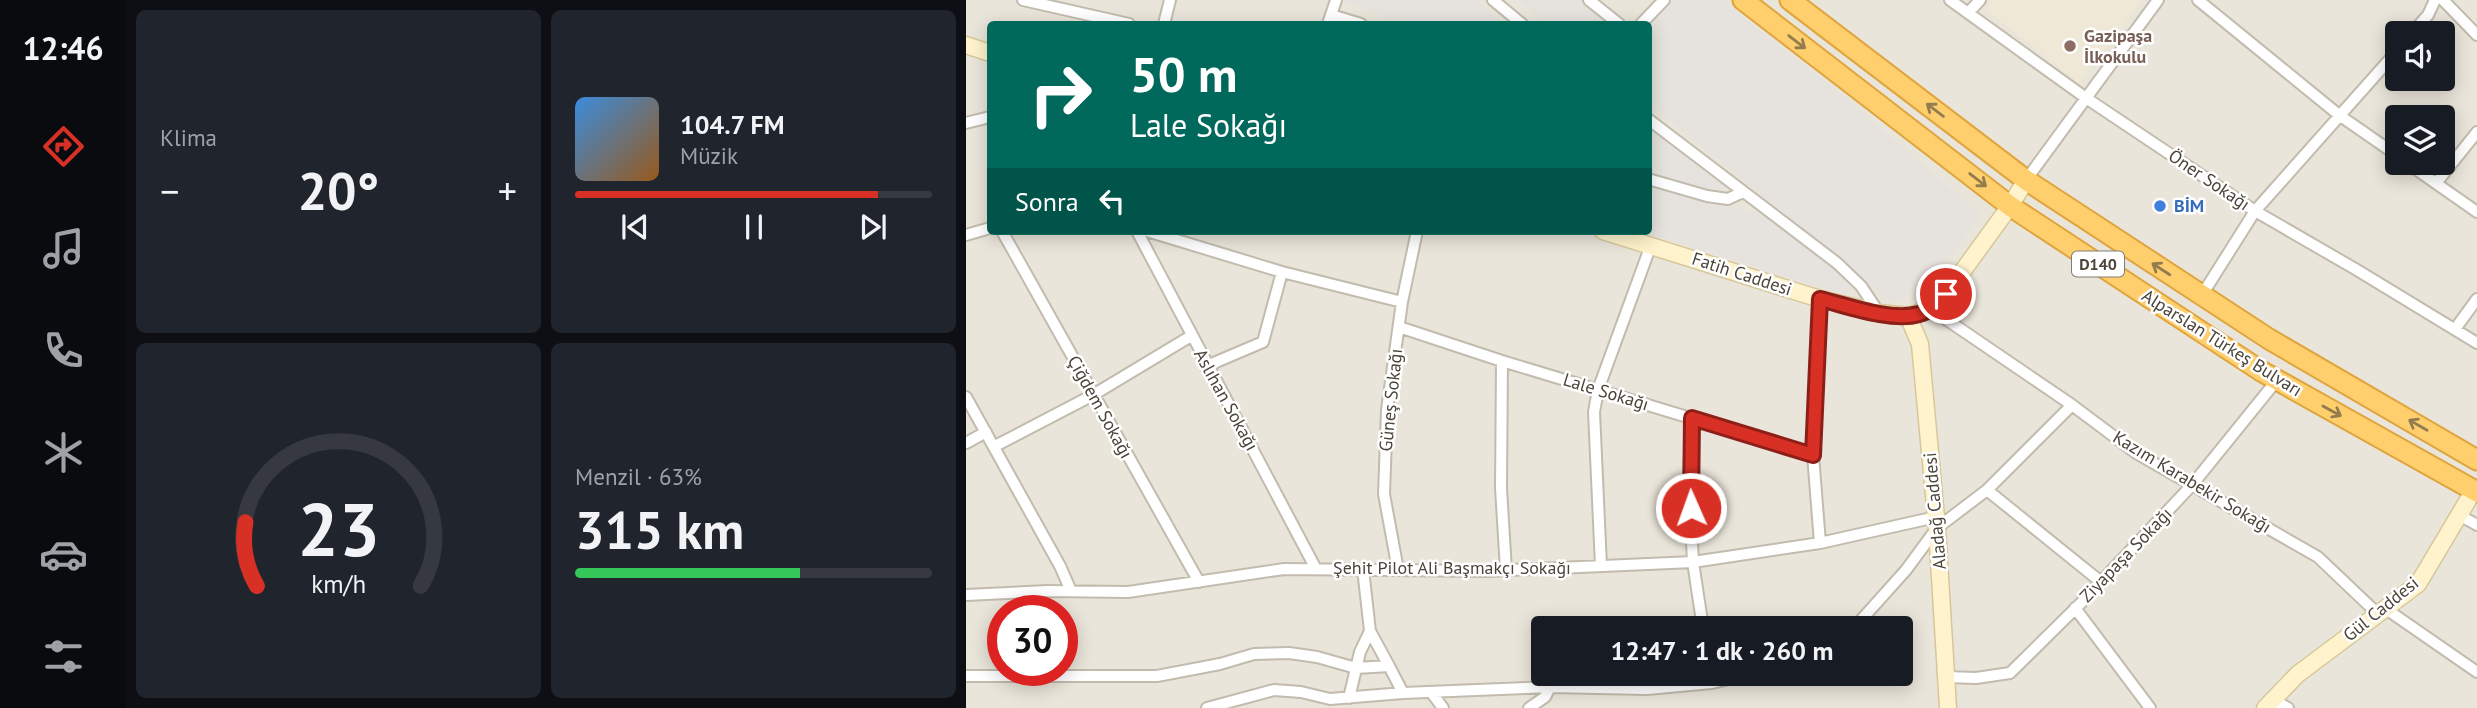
<!DOCTYPE html>
<html lang="tr">
<meta charset="utf-8">
<style>
:root{--surface:#171b24;--page:#20242c;--text:#f1f3f6;--muted:#9ea1a6;--line:#363941;--accent:#d93025}
body{margin:0;font-family:"PT Sans",sans-serif;background:var(--page);color:var(--text);height:100vh;display:flex;flex-direction:column;font-size:26px;white-space:nowrap}
*{box-sizing:border-box;margin:0}
p{font-size:23px;color:var(--muted)}
.icon{flex:none;width:38px;height:38px;fill:none;stroke:currentColor;stroke-width:2;stroke-linecap:round;stroke-linejoin:round}
.map{position:relative;flex:1;overflow:hidden}
.details{display:flex;flex-direction:column;gap:10px;padding:10px;background:#0d0f14;width:840px}
.details>*{flex:none}
.hud{position:absolute;left:21px;top:21px;width:665px;height:214px;border-radius:7px;box-shadow:0 4px 18px #0003;background:#00695c;color:#fff;overflow:hidden}
.tools{position:absolute;left:1419px;top:21px;display:grid;gap:14px}
.tools a{display:grid;place-items:center;width:70px;height:70px;border-radius:7px;background:var(--surface);box-shadow:0 4px 18px #0003;font-size:35px}
.speed{position:absolute;left:21px;top:595px;display:flex;gap:14px;font-size:35px;font-weight:700;text-align:center}
.speed>*{display:grid;place-content:center;width:91px;height:91px;border-radius:50%;background:var(--surface);box-shadow:0 4px 18px #0003;line-height:1}
.speed .limit{border:10px solid #d22;background:#fff;color:#111}
.pin{position:absolute;display:grid;place-items:center;width:60px;height:60px;color:#fff;margin:-30px;border:4px solid #fff;border-radius:50%;box-shadow:0 2px 7px #0007}
.me{position:absolute;width:77px;margin:-38px;rotate:358deg;stroke-linejoin:round;filter:drop-shadow(0 0 5px #0008)}
.turn{display:flex;align-items:center;gap:24px;height:147px;padding:0 28px;font-size:32px}
.turn .icon{width:91px;height:91px;stroke-width:2.5}
.turn b{display:block;font-size:49px;line-height:60px}
.then{display:flex;align-items:center;height:66px;padding:0 28px;background:#0003;gap:14px;font-size:26px}
.big{font-size:52px;font-weight:800;line-height:1.1}
.details .tile{flex:1;display:flex;flex-direction:column;justify-content:center;gap:10px;min-width:0;padding:0 24px;border-radius:10px;background:var(--page)}
.details .dial{align-items:center;gap:0}
.dial svg{height:182px;overflow:visible;fill:none;stroke:var(--line);stroke-width:7;stroke-linecap:round;text-anchor:middle}
.dial text{fill:var(--text);stroke:none}
.song{display:flex;align-items:center;gap:21px}
.cover{width:84px;height:84px;border-radius:10px;background:linear-gradient(135deg,hsl(210 70% 55%),hsl(30 70% 35%))}
.played{height:7px;border-radius:4px;background:linear-gradient(90deg,var(--accent) 85%,var(--line) 85%)}
.keys{display:flex;justify-content:space-around;direction:ltr}
.heat{display:flex;justify-content:space-between;align-items:center;font-size:38px;direction:ltr}
.charge{height:10px;border-radius:5px;background:linear-gradient(90deg,#34c759 63%,var(--line) 0)}
.details .tiles{flex:1;display:grid;gap:10px;grid-template-columns:repeat(2,1fr)}
.trip{position:absolute;left:565px;top:616px;width:382px;height:70px;border-radius:7px;background:var(--surface);box-shadow:0 4px 18px #0003;font-weight:800;line-height:70px;text-align:center}
main{display:flex;flex:1;min-height:0}
.dock{display:flex;flex-direction:column;width:126px;justify-content:space-around;align-items:center;background:#090b0e;color:var(--muted)}
.dock .icon{width:49px;height:49px}
.dock .current{color:var(--accent)}
.dock b{font-size:32px;color:var(--text)}
.map>svg:first-child{display:block}
.residential{fill:#eae5da;fill-rule:evenodd}
.industrial{fill:#e6e2dd}
.education{fill:#efe8d6}
.lines{fill:none;stroke-linecap:round;stroke-linejoin:round}
.street-casing{stroke:#c2bbae;stroke-width:14}
.secondary-casing{stroke:#d6c79b;stroke-width:19}
.highway-casing{stroke:#e0a43c;stroke-width:23}
.street{stroke:#fff;stroke-width:10}
.secondary{stroke:#fff3cd;stroke-width:16}
.highway{stroke:#ffcf6e;stroke-width:19}
.oneway{stroke:#937c4e}
.route-casing{stroke:#8d1f18;stroke-width:18}
.route{stroke:#d93025;stroke-width:12}
.education-dot{fill:#8d6e63;stroke:#fff;stroke-width:2.5}
.shop-dot{fill:#3f7fe0;stroke:#fff;stroke-width:2.5}
.labels{text-anchor:middle;stroke-width:5;stroke-linejoin:round;paint-order:stroke}
.shield{fill:#fff;stroke:#817c74;stroke-width:2}
.shield-label{font-size:16px;font-weight:bold;fill:#4b4439}
.education-label{font-size:18px;font-weight:bold;fill:#785e54;stroke:#fff;text-anchor:start}
.street-label{font-size:18px;fill:#4b4439;stroke:#fff}
.shop-label{font-size:18px;font-weight:bold;fill:#366cbe;stroke:#fff;text-anchor:start}
</style>
<main>
<nav class="dock">
<b>12:46</b>
<svg class="icon current" aria-label="directions" viewBox="0 0 24 24"><path d="M12 3l9 9-9 9-9-9zM9 14v-3h6M13 9l2 2-2 2"/></svg>
<svg class="icon" aria-label="music" viewBox="0 0 24 24"><path d="M9 18V5l10-2v13"/><circle cx="6" cy="18" r="3"/><circle cx="16" cy="16" r="3"/></svg>
<svg class="icon" aria-label="phone" viewBox="0 0 24 24"><path d="M5 4h4l2 5-3 2q2 4 5 5l2-3 5 2v4C11 20 4 13 5 4z"/></svg>
<svg class="icon" aria-label="climate" viewBox="0 0 24 24"><path d="M12 3v18M4 7l16 10M4 17L20 7"/></svg>
<svg class="icon" aria-label="car" viewBox="0 0 24 24"><path d="M5 17H2v-5l4-1 3-4h7l3 4 3 1v5h-3M9 17h6M6 11h13"/><circle cx="7" cy="17" r="2"/><circle cx="17" cy="17" r="2"/></svg>
<svg class="icon" aria-label="filters" viewBox="0 0 24 24"><path d="M4 7h16M4 17h16"/><circle cx="9" cy="7" r="2"/><circle cx="15" cy="17" r="2"/></svg>
</nav>
<section class="details">
<div class="tiles">
<div class="tile"><p>Klima</p>
<div class="heat"><a>−</a><b class="big">20°</b><a>+</a></div>
</div>
<div class="tile">
<div class="song"><i class="cover"></i><div><b>104.7 FM</b><p>Müzik</p></div></div>
<div class="played"></div>
<div class="keys"><svg class="icon" aria-label="previous" viewBox="0 0 24 24"><path d="M18 5L8 12l10 7zM5 5v14"/></svg><svg class="icon" aria-label="pause" viewBox="0 0 24 24"><path d="M8 5v14M16 5v14"/></svg><svg class="icon" aria-label="next" viewBox="0 0 24 24"><path d="M6 5l10 7-10 7zM19 5v14"/></svg></div>
</div>
<div class="tile dial"><svg viewBox="0 0 100 80">
<path d="M14 69A42 42 0 1 1 86 69"/>
<path d="M14 69A42 42 0 0 1 9 41" stroke="#d93025"/>
<text x="50" y="56" font-size="32" font-weight="700">23</text>
<text x="50" y="72" font-size="11">km/h</text>
</svg></div>
<div class="tile"><p>Menzil · 63%</p><b class="big">315 km</b><div class="charge"></div></div>
</div>
</section>
<div class="map">
<svg width="1511" height="708" viewBox="0 0 1511 708">
<rect width="100%" height="100%" fill="#f6f3ec"/>
<!-- residential -->
<path class="residential" d="M0 0H1511V708H0ZM24 24H682V231H24ZM1432 33H1477V79H1432ZM1432 117H1477V163H1432ZM37 611H96V670H37ZM578 628H934V674H578Z"/>
<!-- industrial -->
<path class="industrial" d="M377 0H510L538 24H437Z
M552 0H614L644 24H582Z
M701 0H756L877 96 1015 215 965 282 925 302 683 103 682 24H679Z
M682 125 759 184 756 194 683 173Z
M683 184 804 218 885 281 880 295 674 231H682Z"/>
<!-- education -->
<path class="education" d="M1026 0H1177L1113 83 1019 9Z"/>
<g class="lines">
<defs>
<path id="street" d="M57 0 163 24
M527 0 556 24
M623 0 653 24
M984 0 1120 98 1289 211 1391 270 1511 343
M1232 0 1373 115 1432 156
M1477 0 1511 35
M1002 13 1014 0
M365 15 395 24
M198 24 204 0
M362 24 370 0
M675 24 698 0
M1446 33 1462 15 1469 0
M682 119 871 263 895 286 913 313
M0 123 24 117
M1441 163 1511 212
M682 179 741 196 762 199 777 192
M1060 180 1192 0
M1471 182 1511 132
M36 231 233 582
M171 231 350 569
M181 231 316 272 436 302
M0 235 24 228
M1236 295 1289 211 1432 50
M854 299 847 455 854 543
M965 309 1106 405 1170 453 1352 557 1412 614
M433 327 536 361 847 455
M1489 329 1511 299
M536 361 535 488 540 570
M243 365 297 342 316 272
M0 397 94 566 105 591
M726 418 723 481 727 562 737 628
M0 443 20 432
M29 446 127 395 225 336
M1021 490 1135 582
M1493 515 1511 525
M635 566 628 412 632 390 685 245
M397 569 404 631 423 666
M432 570 418 494 421 410 436 302 451 231
M0 595 81 591 162 592 318 569 523 571 727 562 854 543 970 517
M1109 608 1184 708
M1420 609 1511 672
M888 628 940 570 971 528 1021 490 1106 405
M0 676H191L254 664 288 654 323 653 351 657 390 668 423 666 437 693
M979 677 1010 678 1044 673 1116 602 1226 485 1311 380
M465 692 477 708
M383 698 394 652 404 631
M1307 700 1322 708
M241 708 308 690 335 692 364 699 437 693 584 687 681 689 746 683 784 674
M563 708 579 697 584 687"/>
<path id="secondary" d="M0 45 24 53
M637 231 854 299 913 313 942 316 965 309 980 294 1044 206 1060 180
M942 316 954 344 971 528 982 708
M1299 708 1332 674 1452 584 1508 490"/>
<path id="highway" d="M777 0 1044 206 1295 371 1511 492
M824 0 1060 180 1303 339 1511 460"/>
</defs>
<!-- street casing -->
<use href="#street" class="street-casing"/>
<!-- secondary casing -->
<use href="#secondary" class="secondary-casing"/>
<!-- highway casing -->
<use href="#highway" class="highway-casing"/>
<!-- street -->
<use href="#street" class="street"/>
<!-- secondary -->
<use href="#secondary" class="secondary"/>
<!-- highway -->
<use href="#highway" class="highway"/>
</g>
<!-- one-way arrows -->
<defs><path id="oneway-shaft" d="M-6 0H5M1.5-3L5.5 0L1.5 3" fill="none" stroke-width="1.6" stroke-linecap="round" stroke-linejoin="round" transform="scale(1.75)"/></defs>
<g class="oneway">
<use href="#oneway-shaft" transform="translate(831 42) rotate(38)"/>
<use href="#oneway-shaft" transform="translate(969 110) rotate(-143)"/>
<use href="#oneway-shaft" transform="translate(1012 180) rotate(38)"/>
<use href="#oneway-shaft" transform="translate(1195 269) rotate(-147)"/>
<use href="#oneway-shaft" transform="translate(1366 411) rotate(29)"/>
<use href="#oneway-shaft" transform="translate(1452 425) rotate(-150)"/>
</g>
<g class="lines">
<defs>
<path id="route" d="M725 508 726 418 847 455 854 299C882 306 926 322 953 314 965 311 972 302 980 294"/>
</defs>
<!-- route casing -->
<use href="#route" class="route-casing"/>
<!-- route -->
<use href="#route" class="route"/>
</g>
<!-- markers -->
<circle class="education-dot" cx="1104" cy="46" r="7"/>
<circle class="shop-dot" cx="1194" cy="206" r="7"/>
<g class="labels">
<!-- shield labels -->
<rect class="shield" x="1106" y="251.5" width="52" height="25" rx="5"/>
<g class="shield-label">
<text x="1132" y="270">D140</text>
</g>
<!-- education labels -->
<g class="education-label">
<text x="1118" y="42">Gazipaşa<tspan x="1118" dy="21">İlkokulu</tspan></text>
</g>
<!-- street labels -->
<g class="street-label">
<text transform="translate(1243 180) rotate(34)" y="6">Öner Sokağı</text>
<text transform="translate(776 274) rotate(18)" y="6">Fatih Caddesi</text>
<text transform="translate(1256 343) rotate(32)" y="6">Alparslan Türkeş Bulvarı</text>
<text transform="translate(640 392) rotate(17)" y="6">Lale Sokağı</text>
<text transform="translate(260 400) rotate(61)" y="6">Aslıhan Sokağı</text>
<text transform="translate(425 400) rotate(-84)" y="6">Güneş Sokağı</text>
<text transform="translate(134 407) rotate(61)" y="6">Çiğdem Sokağı</text>
<text transform="translate(1226 482) rotate(31)" y="6">Kazım Karabekir Sokağı</text>
<text transform="translate(969 511) rotate(-95)" y="6">Aladağ Caddesi</text>
<text transform="translate(1160 555) rotate(-46)" y="6">Ziyapaşa Sokağı</text>
<text x="486" y="574">Şehit Pilot Ali Başmakçı Sokağı</text>
<text transform="translate(1415 609) rotate(-39)" y="6">Gül Caddesi</text>
</g>
<!-- shop labels -->
<g class="shop-label">
<text x="1208" y="212">BİM</text>
</g>
</g>
</svg>
<div class="tools">
<a><svg class="icon" aria-label="sound" viewBox="0 0 24 24"><path d="M4 9h4l5-4v14l-5-4H4zM17 9q2 3 0 6"/></svg></a>
<a><svg class="icon" aria-label="layers" viewBox="0 0 24 24"><path d="M12 4l9 5-9 5-9-5zM3 14l9 5 9-5"/></svg></a>
</div>
<div class="speed"><div class="limit">30</div></div>
<div class="pin" style="left:980px;top:294px;background:#d93025"><svg class="icon" aria-label="arrive" viewBox="0 0 24 24"><path d="M6 21V4h12l-3 4 3 4H6"/></svg></div>
<svg class="me" style="left:725px;top:508px" viewBox="-20 -20 40 40"><circle r="17" fill="#d93025" stroke="#fff" stroke-width="3"/><path d="M0-11L8 9 0 5-8 9z" fill="#fff"/></svg>
<div class="trip">12:47 · 1 dk · 260 m</div>
<div class="hud">
<div class="turn"><svg class="icon" aria-label="right" viewBox="0 0 24 24"><path d="M7 20v-9h11M14 6l5 5-5 5"/></svg><div><b>50 m</b>Lale Sokağı</div></div>
<div class="then">Sonra<svg class="icon" aria-label="left" viewBox="0 0 24 24"><path d="M17 20v-9H6M10 6l-5 5 5 5"/></svg></div>
</div>
</div>
</main>
